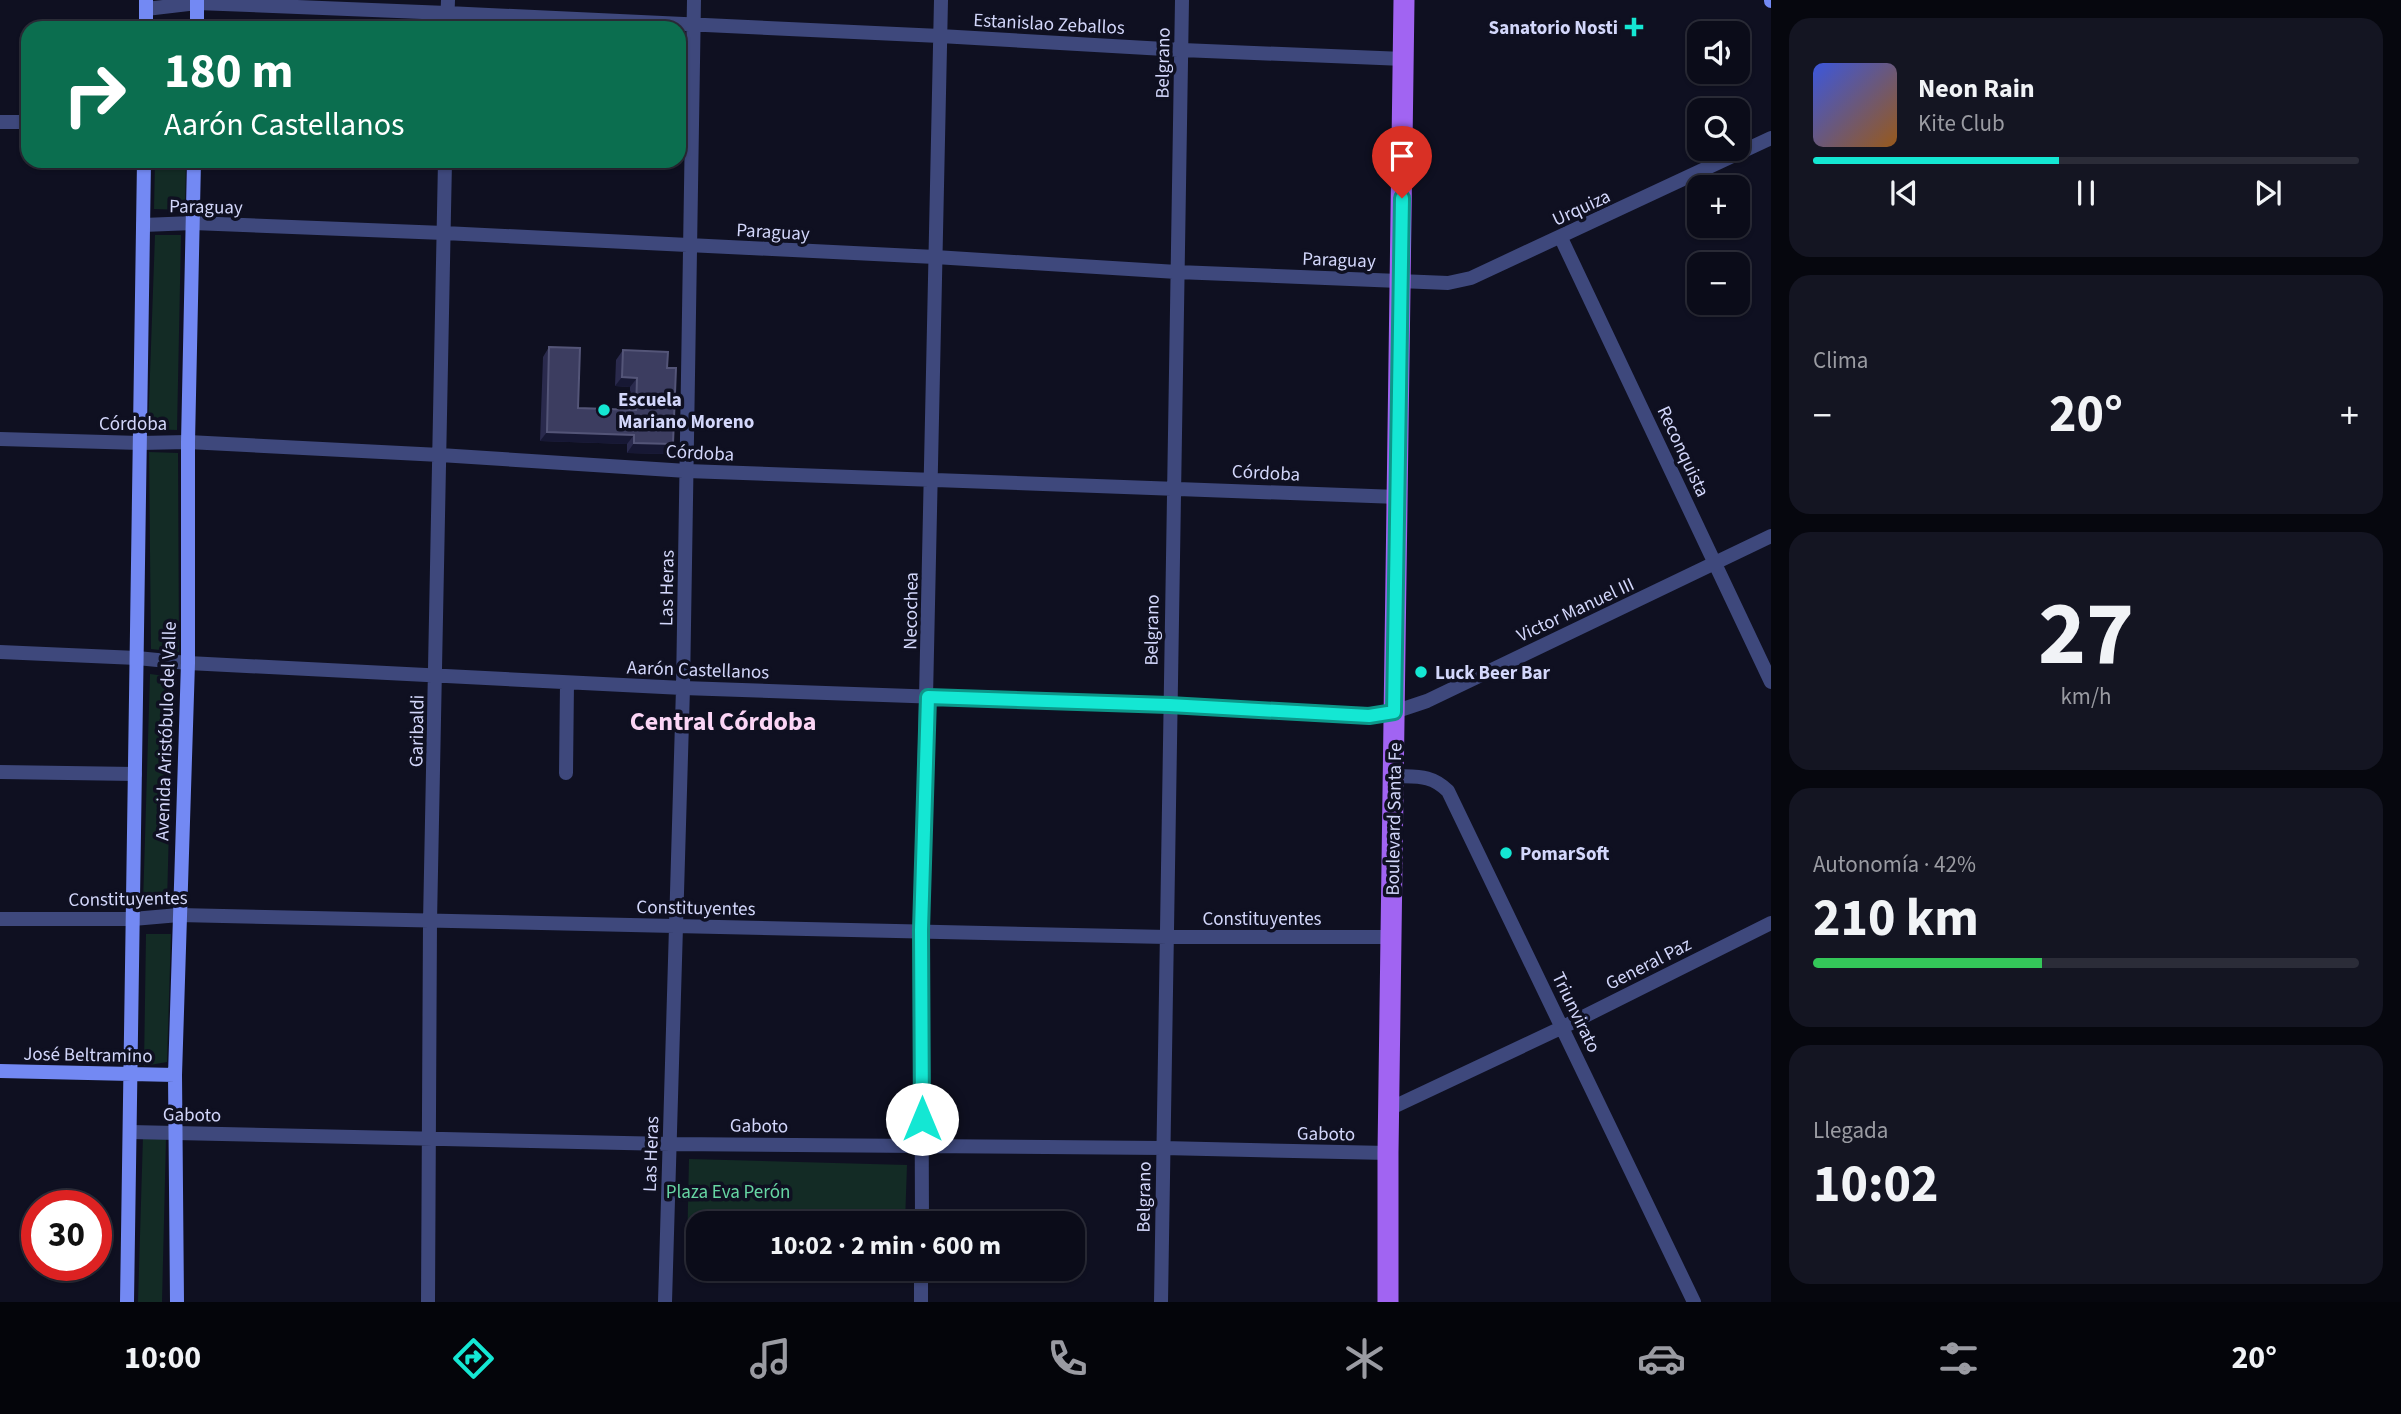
<!DOCTYPE html>
<html lang="es">
<meta charset="utf-8">
<style>
:root{--surface:#0b0c19;--page:#141522;--text:#f1f3f6;--muted:#9a9ba2;--line:#2b2c38;--accent:#14e7d3}
body{margin:0;font-family:"Source Sans 3",sans-serif;background:var(--page);color:var(--text);height:100vh;display:flex;flex-direction:column;font-size:26px;white-space:nowrap}
*{box-sizing:border-box;margin:0}
p{font-size:23px;color:var(--muted)}
.icon{flex:none;width:38px;height:38px;fill:none;stroke:currentColor;stroke-width:2;stroke-linecap:round;stroke-linejoin:round}
.map{position:relative;flex:1;overflow:hidden}
.side{display:flex;flex-direction:column;gap:18px;padding:18px;background:#06070e;width:630px}
.side>*{flex:none}
.guide{position:absolute;left:21px;top:21px;width:665px;height:147px;border-radius:21px;box-shadow:0 2px 5px #0004,0 0 0 2px var(--line);background:#0b6e4f;color:#fff;overflow:hidden}
.buttons{position:absolute;left:1687px;top:21px;display:grid;gap:14px}
.buttons a{display:grid;place-items:center;width:63px;height:63px;border-radius:14px;background:var(--surface);box-shadow:0 2px 5px #0004,0 0 0 2px var(--line);font-size:35px}
.speed{position:absolute;left:21px;top:1190px;display:flex;gap:14px;font-size:35px;font-weight:700;text-align:center}
.speed>*{display:grid;place-content:center;width:91px;height:91px;border-radius:50%;background:var(--surface);box-shadow:0 2px 5px #0004,0 0 0 2px var(--line);line-height:1}
.speed .limit{border:10px solid #d22;background:#fff;color:#111}
.pin{position:absolute;display:grid;place-items:center;width:60px;height:60px;color:#fff;margin:-72px -30px;border-radius:50% 50% 50% 0;rotate:-45deg;box-shadow:0 0 7px #0007}
.pin .icon{rotate:45deg}
.me{position:absolute;width:77px;margin:-38px;rotate:0deg;stroke-linejoin:round;filter:drop-shadow(0 0 5px #0008)}
.turn{display:flex;align-items:center;gap:24px;height:147px;padding:0 28px;font-size:32px}
.turn .icon{width:91px;height:91px;stroke-width:2.5}
.turn b{display:block;font-size:49px;line-height:60px}
.big{font-size:52px;font-weight:700;line-height:1.1}
.side .widget{flex:1;display:flex;flex-direction:column;justify-content:center;gap:10px;min-width:0;padding:0 24px;border-radius:21px;background:var(--page)}
.side .dial{align-items:center;gap:0}
.dial b{font-size:91px;line-height:1}
.song{display:flex;align-items:center;gap:21px}
.cover{width:84px;height:84px;border-radius:10px;background:linear-gradient(135deg,hsl(230 70% 55%),hsl(30 70% 35%))}
.played{height:7px;border-radius:4px;background:linear-gradient(90deg,var(--accent) 45%,var(--line) 45%)}
.keys{display:flex;justify-content:space-around;direction:ltr}
.heat{display:flex;justify-content:space-between;align-items:center;font-size:38px;direction:ltr}
.charge{height:10px;border-radius:5px;background:linear-gradient(90deg,#34c759 42%,var(--line) 0)}
.trip{position:absolute;left:686px;top:1211px;width:399px;height:70px;border-radius:21px;background:var(--surface);box-shadow:0 2px 5px #0004,0 0 0 2px var(--line);font-weight:700;line-height:70px;text-align:center}
.tab-bar{display:flex;height:112px;justify-content:space-around;align-items:center;background:#04050a;color:var(--muted)}
.tab-bar .icon{width:49px;height:49px}
.tab-bar .selected{color:var(--accent)}
.tab-bar b{font-size:32px;color:var(--text)}
main{display:flex;flex:1;min-height:0}
.map>svg:first-child{display:block}
.green{fill:#132b25}
.lines{fill:none;stroke-linecap:round;stroke-linejoin:round}
.street{stroke:#3e487c;stroke-width:14}
.secondary{stroke:#7389f3;stroke-width:14}
.primary{stroke:#a164f2;stroke-width:21}
.wall{fill:#2a2a4d}
.shaded-wall{fill:#171834}
.building{fill:#3c3d60;stroke:#545578;stroke-width:2}
.route-casing{stroke:#0d9689;stroke-width:18}
.route{stroke:#14e7d3;stroke-width:12}
.poi-dot{fill:#14e7d3;stroke:#0f1021;stroke-width:2.5}
.labels{text-anchor:middle;stroke-width:7;stroke-linejoin:round;paint-order:stroke}
.street-label{font-size:19px;fill:#d3d7fb;stroke:#0f1021}
.poi-label{font-size:19px;font-weight:bold;fill:#d3d7fb;stroke:#0f1021;text-anchor:start}
.park-label{font-size:19px;fill:#66d5a3;stroke:#0f1021}
.district-label{font-size:26px;font-weight:bold;fill:#fbd5f5;stroke:#0f1021}
</style>
<main>
<div class="map">
<svg width="1771" height="1302" viewBox="0 0 1771 1302">
<rect width="100%" height="100%" fill="#0f1021"/>
<!-- green -->
<path class="green" d="M155 161H186L185 210 154 209Z
M155 235H181L177 430 148 429Z
M149 452 178 453 179 652 151 649Z
M150 674 173 677 167 903 143 904Z
M146 934H171L167 1062 144 1066Z
M143 1136 166 1138 162 1302H138Z
M689 1159 907 1165 905 1223H698V1251H687Z"/>
<g class="lines">
<!-- street -->
<path class="street" d="M146 9 197 3 447 13 940 36 1182 50 1404 59
M447 28 448 0
M0 122H28
M143 225 193 223 444 233 935 257 1177 272 1448 283 1471 278 1771 138
M1561 238 1771 682
M0 439 140 443 188 442 440 455 687 471 1398 497
M0 652 137 658 188 663 683 688 1169 705 1369 716 1394 712 1427 701 1771 536
M0 772 135 774
M566 773 567 683
M1394 776C1417 777 1431 774 1448 791L1694 1302
M0 919H133L179 915 1167 937H1391
M1389 1109 1563 1027 1771 923
M130 1132 670 1144 1163 1148 1388 1153
M922 1223 921 930 941 0
M428 1302 430 922 445 161
M665 1302 683 688 694 0
M921 1302V1269
M1161 1302 1182 0"/>
<!-- secondary -->
<path class="secondary" d="M1771 0V1
M146 28V0
M197 28V0
M0 1071 175 1075
M127 1302 144 161
M177 1302 175 1075 188 663V442L194 161"/>
<!-- primary -->
<path class="primary" d="M1388 1302V1153L1404 0"/>
</g>
<!-- wall -->
<path class="wall" d="M549 347 578 408 630 410V387L615 386 616 360 623 350 667 368 673 444 667 454 627 453V444L540 441 543 357Z"/>
<!-- shaded-wall -->
<path class="shaded-wall" d="M622 377 637 378 630 387 615 386Z
M547 432 634 435 627 444 540 441Z
M634 443 673 444 667 454 627 453Z"/>
<!-- building -->
<path class="building" d="M549 347 580 348 578 408 636 410 637 378 622 377 623 350 668 352 667 368H676L673 444 634 443V435L547 432Z"/>
<g class="lines">
<defs>
<path id="route" d="M922 1119 921 930 928 697 1169 705 1369 716 1394 712 1402 198"/>
</defs>
<!-- route casing -->
<use href="#route" class="route-casing"/>
<!-- route -->
<use href="#route" class="route"/>
</g>
<!-- markers -->
<g class="poi-dot">
<path d="M1630.5 16.5h7v7h7v7h-7v7h-7v-7h-7v-7h7z"/>
<circle cx="604" cy="410" r="7"/>
<circle cx="1421" cy="672" r="7"/>
<circle cx="1506" cy="853" r="7"/>
</g>
<g class="labels">
<!-- street labels -->
<g class="street-label">
<text transform="translate(1049 23) rotate(3)" y="7">Estanislao Zeballos</text>
<text transform="translate(1162 63) rotate(-89)" y="7">Belgrano</text>
<text transform="translate(206 206) rotate(1)" y="7">Paraguay</text>
<text transform="translate(1581 207) rotate(-25)" y="7">Urquiza</text>
<text transform="translate(773 231) rotate(3)" y="7">Paraguay</text>
<text transform="translate(1339 259) rotate(2)" y="7">Paraguay</text>
<text x="133" y="430">Córdoba</text>
<text transform="translate(1684 451) rotate(65)" y="7">Reconquista</text>
<text transform="translate(700 452) rotate(3)" y="7">Córdoba</text>
<text transform="translate(1266 472) rotate(3)" y="7">Córdoba</text>
<text transform="translate(666 588) rotate(-89)" y="7">Las Heras</text>
<text transform="translate(1575 609) rotate(-25)" y="7">Victor Manuel III</text>
<text transform="translate(910 611) rotate(-89)" y="7">Necochea</text>
<text transform="translate(1151 630) rotate(-89)" y="7">Belgrano</text>
<text transform="translate(698 669) rotate(2)" y="7">Aarón Castellanos</text>
<text transform="translate(165 731) rotate(-88)" y="7">Avenida Aristóbulo del Valle</text>
<text transform="translate(416 731) rotate(-89)" y="7">Garibaldi</text>
<text transform="translate(1393 819) rotate(-89)" y="7">Boulevard Santa Fe</text>
<text transform="translate(128 898) rotate(-1)" y="7">Constituyentes</text>
<text transform="translate(696 907) rotate(1)" y="7">Constituyentes</text>
<text x="1262" y="925">Constituyentes</text>
<text transform="translate(1648 963) rotate(-27)" y="7">General Paz</text>
<text transform="translate(1577 1012) rotate(64)" y="7">Triunvirato</text>
<text transform="translate(88 1054) rotate(1)" y="7">José Beltramino</text>
<text transform="translate(192 1114) rotate(1)" y="7">Gaboto</text>
<text transform="translate(759 1125) rotate(1)" y="7">Gaboto</text>
<text transform="translate(1326 1133) rotate(1)" y="7">Gaboto</text>
<text transform="translate(650 1154) rotate(-88)" y="7">Las Heras</text>
<text transform="translate(1143 1197) rotate(-89)" y="7">Belgrano</text>
</g>
<!-- poi labels -->
<g class="poi-label">
<text x="1618" y="34" text-anchor="end">Sanatorio Nosti</text>
<text x="618" y="406">Escuela<tspan x="618" dy="22">Mariano Moreno</tspan></text>
<text x="1435" y="679">Luck Beer Bar</text>
<text x="1520" y="860">PomarSoft</text>
</g>
<!-- park labels -->
<g class="park-label">
<text x="728" y="1198">Plaza Eva Perón</text>
</g>
<!-- district labels -->
<g class="district-label">
<text x="723" y="730">Central Córdoba</text>
</g>
</g>
</svg>
<div class="buttons">
<a><svg class="icon" aria-label="sound" viewBox="0 0 24 24"><path d="M4 9h4l5-4v14l-5-4H4zM17 9q2 3 0 6"/></svg></a>
<a><svg class="icon" aria-label="search" viewBox="0 0 24 24"><circle cx="10" cy="10" r="6"/><path d="M15 15l6 6"/></svg></a>
<a>+</a>
<a>−</a>
</div>
<div class="speed"><div class="limit">30</div></div>
<div class="pin" style="left:1402px;top:198px;background:#d93025"><svg class="icon" aria-label="arrive" viewBox="0 0 24 24"><path d="M6 21V4h12l-3 4 3 4H6"/></svg></div>
<svg class="me" style="left:922px;top:1119px" viewBox="-20 -20 40 40"><circle r="19" fill="#fff"/><path d="M0-13L10 11 0 6-10 11z" fill="#14e7d3"/></svg>
<div class="trip">10:02 · 2 min · 600 m</div>
<div class="guide">
<div class="turn"><svg class="icon" aria-label="right" viewBox="0 0 24 24"><path d="M7 20v-9h11M14 6l5 5-5 5"/></svg><div><b>180 m</b>Aarón Castellanos</div></div>
</div>
</div>
<section class="side">
<div class="widget">
<div class="song"><i class="cover"></i><div><b>Neon Rain</b><p>Kite Club</p></div></div>
<div class="played"></div>
<div class="keys"><svg class="icon" aria-label="previous" viewBox="0 0 24 24"><path d="M18 5L8 12l10 7zM5 5v14"/></svg><svg class="icon" aria-label="pause" viewBox="0 0 24 24"><path d="M8 5v14M16 5v14"/></svg><svg class="icon" aria-label="next" viewBox="0 0 24 24"><path d="M6 5l10 7-10 7zM19 5v14"/></svg></div>
</div>
<div class="widget"><p>Clima</p>
<div class="heat"><a>−</a><b class="big">20°</b><a>+</a></div>
</div>
<div class="widget dial"><b>27</b><p>km/h</p></div>
<div class="widget"><p>Autonomía · 42%</p><b class="big">210 km</b><div class="charge"></div></div>
<div class="widget"><p>Llegada</p><b class="big">10:02</b></div>
</section>
</main>
<nav class="tab-bar">
<b>10:00</b>
<svg class="icon selected" aria-label="directions" viewBox="0 0 24 24"><path d="M12 3l9 9-9 9-9-9zM9 14v-3h6M13 9l2 2-2 2"/></svg>
<svg class="icon" aria-label="music" viewBox="0 0 24 24"><path d="M9 18V5l10-2v13"/><circle cx="6" cy="18" r="3"/><circle cx="16" cy="16" r="3"/></svg>
<svg class="icon" aria-label="phone" viewBox="0 0 24 24"><path d="M5 4h4l2 5-3 2q2 4 5 5l2-3 5 2v4C11 20 4 13 5 4z"/></svg>
<svg class="icon" aria-label="climate" viewBox="0 0 24 24"><path d="M12 3v18M4 7l16 10M4 17L20 7"/></svg>
<svg class="icon" aria-label="car" viewBox="0 0 24 24"><path d="M5 17H2v-5l4-1 3-4h7l3 4 3 1v5h-3M9 17h6M6 11h13"/><circle cx="7" cy="17" r="2"/><circle cx="17" cy="17" r="2"/></svg>
<svg class="icon" aria-label="filters" viewBox="0 0 24 24"><path d="M4 7h16M4 17h16"/><circle cx="9" cy="7" r="2"/><circle cx="15" cy="17" r="2"/></svg>
<b>20°</b>
</nav>
